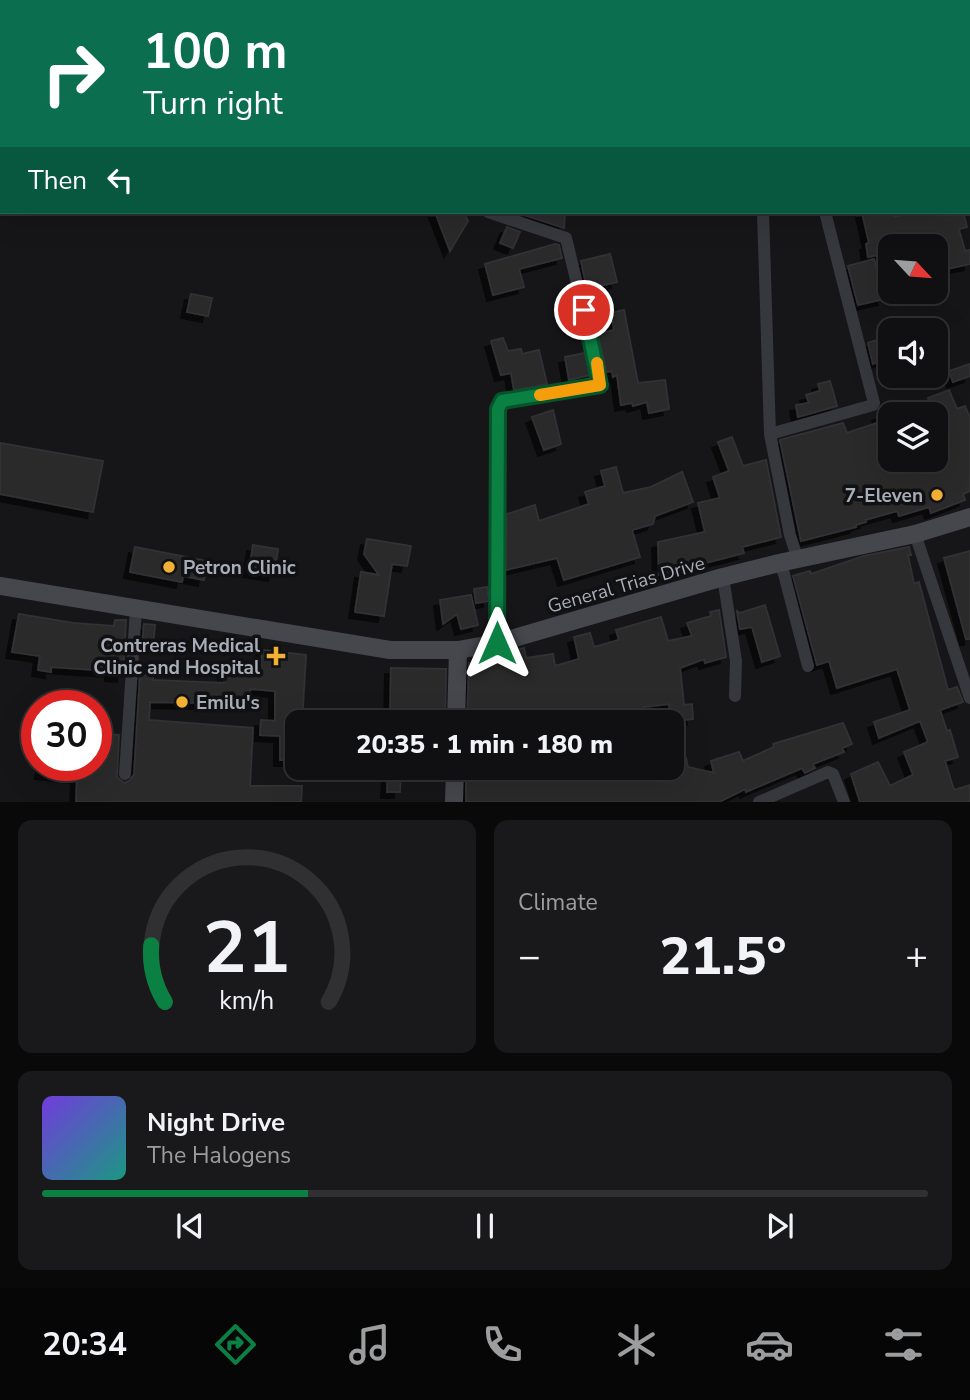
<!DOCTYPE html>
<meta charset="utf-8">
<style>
:root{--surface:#101012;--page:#19191b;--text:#f1f3f6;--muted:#9c9d9f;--line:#303032;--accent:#0b8043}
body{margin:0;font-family:"Nunito Sans",sans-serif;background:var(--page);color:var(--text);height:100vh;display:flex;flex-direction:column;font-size:26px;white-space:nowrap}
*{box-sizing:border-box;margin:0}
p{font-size:23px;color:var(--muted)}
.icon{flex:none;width:38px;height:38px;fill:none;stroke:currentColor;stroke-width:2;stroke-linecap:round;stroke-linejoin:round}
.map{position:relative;height:802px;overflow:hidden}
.sheet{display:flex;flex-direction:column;gap:18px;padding:18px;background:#09090a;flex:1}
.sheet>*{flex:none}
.banner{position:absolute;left:0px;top:0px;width:971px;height:214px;box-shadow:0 7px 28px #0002,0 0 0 2px var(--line);background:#0b6e4f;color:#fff;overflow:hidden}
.needle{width:46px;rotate:116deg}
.controls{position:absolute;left:878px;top:234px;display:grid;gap:14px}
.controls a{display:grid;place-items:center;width:70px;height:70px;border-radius:14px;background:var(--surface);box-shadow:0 7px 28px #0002,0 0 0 2px var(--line);font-size:35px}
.speed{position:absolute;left:21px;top:690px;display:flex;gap:14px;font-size:35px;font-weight:700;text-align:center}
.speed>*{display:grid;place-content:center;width:91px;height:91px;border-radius:50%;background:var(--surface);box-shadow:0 7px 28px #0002,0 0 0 2px var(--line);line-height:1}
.speed .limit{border:10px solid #d22;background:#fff;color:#111}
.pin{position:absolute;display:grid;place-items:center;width:60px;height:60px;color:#fff;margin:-30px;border:4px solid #fff;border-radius:50%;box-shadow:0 2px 7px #0007}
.me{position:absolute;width:77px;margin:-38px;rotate:0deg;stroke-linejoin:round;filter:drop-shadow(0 0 5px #0008)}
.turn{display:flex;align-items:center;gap:24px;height:147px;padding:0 28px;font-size:32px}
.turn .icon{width:91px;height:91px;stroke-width:2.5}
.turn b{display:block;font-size:49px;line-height:60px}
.then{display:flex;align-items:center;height:66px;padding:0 28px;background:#0003;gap:14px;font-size:26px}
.big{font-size:52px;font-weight:800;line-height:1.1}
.sheet .card{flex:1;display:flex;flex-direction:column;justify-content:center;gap:10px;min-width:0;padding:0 24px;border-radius:14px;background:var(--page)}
.sheet .dial{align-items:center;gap:0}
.dial svg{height:182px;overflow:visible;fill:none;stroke:var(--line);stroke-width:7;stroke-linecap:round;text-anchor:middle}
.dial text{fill:var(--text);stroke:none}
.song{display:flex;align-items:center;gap:21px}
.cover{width:84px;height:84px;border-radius:10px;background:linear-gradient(135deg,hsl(260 70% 55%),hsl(170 70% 35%))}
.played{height:7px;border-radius:4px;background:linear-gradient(90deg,var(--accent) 30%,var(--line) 30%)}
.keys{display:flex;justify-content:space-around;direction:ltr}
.heat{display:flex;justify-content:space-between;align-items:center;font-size:38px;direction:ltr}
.sheet .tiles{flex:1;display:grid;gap:18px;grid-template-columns:1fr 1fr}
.card:last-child{grid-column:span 2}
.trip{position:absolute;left:285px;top:710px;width:399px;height:70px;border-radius:14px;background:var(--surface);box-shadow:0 7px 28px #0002,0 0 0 2px var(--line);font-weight:800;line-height:70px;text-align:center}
.tab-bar{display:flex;height:112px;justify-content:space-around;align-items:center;background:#060607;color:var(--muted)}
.tab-bar .icon{width:49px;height:49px}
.tab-bar .selected{color:var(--accent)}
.tab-bar b{font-size:32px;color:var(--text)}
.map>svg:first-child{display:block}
.building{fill:#29292c;stroke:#303034;stroke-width:2;filter:url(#shadow)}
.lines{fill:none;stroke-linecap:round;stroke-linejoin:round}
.street{stroke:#37383d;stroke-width:12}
.secondary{stroke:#45474d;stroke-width:18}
.route-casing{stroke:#07532c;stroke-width:18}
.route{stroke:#0b8043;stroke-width:12}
.slow{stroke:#f59e0b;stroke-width:12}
.poi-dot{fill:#f2b134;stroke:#111113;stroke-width:2.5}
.labels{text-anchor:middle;stroke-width:7;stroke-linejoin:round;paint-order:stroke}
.poi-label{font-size:19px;font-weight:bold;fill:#a8adb8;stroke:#111113;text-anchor:end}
.street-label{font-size:19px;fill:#a8adb8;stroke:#111113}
</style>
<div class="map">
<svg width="970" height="802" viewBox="0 0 970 802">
<defs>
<filter id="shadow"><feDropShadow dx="-6" dy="6" stdDeviation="0" flood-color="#0009"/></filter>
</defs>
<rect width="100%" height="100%" fill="#161618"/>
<!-- building -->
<path class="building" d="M435 212H464L468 221 450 251Z
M515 212H565L564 228Z
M862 212H893L894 217 915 212H963L967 227 959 229 965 251 970 250V264L947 269 940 238 914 245 913 242 891 247 883 251V254L868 257 866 244 869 243Z
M507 227 520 232 513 248 500 243Z
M555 244 559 245 562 258 519 269 524 287 493 295 485 264Z
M610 254 617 282 587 289 581 261Z
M874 259 884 299 858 305 848 266Z
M191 294 212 298 208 316 187 312Z
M624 310 638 383 665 380 669 409 649 413 647 402 633 406 632 403 621 405 617 375 613 377 612 371 607 372 598 334 614 330 611 313Z
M503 338 508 351 521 349 522 354 539 350 547 384 514 390 511 373 501 375 491 341Z
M880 339 886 359 873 364 868 343Z
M585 353 590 375 569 380 565 357Z
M970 364V376L953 382 949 371Z
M830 381 837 406 798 417 796 405 809 403 806 395 820 391 818 384Z
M949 390 957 409 965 406 970 418V491L963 494 965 500 931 513 929 507 899 516 897 511 865 520 866 522 856 525V527L801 541 780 440 843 423 847 433 880 422 878 415 891 410V447L887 442 891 460H936V446L945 443 936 423V415H934L928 398Z
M553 410 561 444 544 450 532 417Z
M732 437 743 466 766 460 781 537 742 547 744 553 659 575 658 542 705 532 698 503 720 498 713 477 729 471 718 442Z
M0 443 103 461 93 512 0 494Z
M616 467 623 493 651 487 682 472 693 502 655 516 653 524 632 530 640 557 564 580 557 558 506 570 507 514 535 505 539 521 589 504 585 492 605 486 601 471Z
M367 539 411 546 407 566 392 564 384 616 355 612 361 572 379 575 364 554Z
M253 545 278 549 274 575 249 571Z
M135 547 207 561 204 580 183 576 182 582 130 572Z
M909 547 911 555H908L914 584 919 582 948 690 957 687 963 702 940 710 947 731 950 730 958 757 945 761 954 790 970 785V802H860L851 774 878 762 890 786 913 775 904 752 928 742 920 721 879 738 874 722 910 710 897 669 837 688 829 661 817 665 793 576 810 571 811 574 864 556Z
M970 551V639H966L944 558Z
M487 587 489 601 476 603 474 589Z
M471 595 478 625 461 629 457 614 443 624 440 600Z
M765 605 780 656 762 662 752 627 740 629 737 611 740 613Z
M719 610 726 657 705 663 704 659 680 668 684 705 692 704 693 719 671 722 669 704 644 707V712L592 719 593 723H578V720L556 723 555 717 526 723H467L469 663H484L485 668 510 660 508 652 524 648 526 658 553 654 555 666 579 659 574 637 590 633 594 647 619 640 616 630 661 617 668 641 692 636 687 623 711 616 710 612Z
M19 614 73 623 114 626 115 620H126L123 676 111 675V671L51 667V672L38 670 40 656 12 652Z
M144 624 155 625 153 646 142 645Z
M262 650 306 655 302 723H298V760H280V736L260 735 261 720 275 721V691L250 689V704L150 702 149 720 253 728 250 786H302L301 802H76L77 777 41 773 42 765H96V759L101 760 103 734 119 735 117 777 124 783 129 781 134 775 140 675H153V680L224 683V667L261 668Z
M391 668 446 669 445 718 390 716Z
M843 723 852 744 842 748 844 752 813 764 815 768 805 773 802 768 746 792 745 789 719 802H466V768H642L643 773 660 768H672V761L686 758 688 767 714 773 711 761 739 752 743 761 774 747 773 744Z
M388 768H401L400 792H387Z"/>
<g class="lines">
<!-- street -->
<path class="street" d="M822 2 829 0
M970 87V86
M488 212 566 238 601 383 600 385 502 401 499 404 497 643
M763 212 770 434
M915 534 970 698
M798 560 790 535 770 434 873 405 874 403 825 212
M779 563 784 574 808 666
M723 577 736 661 735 696
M125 774 136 609
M759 802 828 772 833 774 844 802"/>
<!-- secondary -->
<path class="secondary" d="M0 586 390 650H458L497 643 723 577 779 563 915 534 970 517
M456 723 458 650
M454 802 455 768"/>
</g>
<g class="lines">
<defs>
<path id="route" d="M497 643 498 409 502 401 600 385 584 310"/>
</defs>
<!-- route casing -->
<use href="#route" class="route-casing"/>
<!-- route -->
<use href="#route" class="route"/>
<!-- slow -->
<path class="slow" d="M540 395 600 385 597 363"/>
</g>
<!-- markers -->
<g class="poi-dot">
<circle cx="937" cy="495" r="7"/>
<circle cx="169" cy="567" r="7"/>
<path d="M272.5 645.5h7v7h7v7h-7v7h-7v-7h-7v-7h7z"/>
<circle cx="182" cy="702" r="7"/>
</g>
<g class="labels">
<!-- poi labels -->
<g class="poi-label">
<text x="923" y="502">7-Eleven</text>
<text x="183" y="574" text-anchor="start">Petron Clinic</text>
<text x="260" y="652">Contreras Medical<tspan x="260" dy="22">Clinic and Hospital</tspan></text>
<text x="196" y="709" text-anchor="start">Emilu's</text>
</g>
<!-- street labels -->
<g class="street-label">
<text transform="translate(626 584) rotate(-16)" y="7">General Trias Drive</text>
</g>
</g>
</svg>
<div class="controls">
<a><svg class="needle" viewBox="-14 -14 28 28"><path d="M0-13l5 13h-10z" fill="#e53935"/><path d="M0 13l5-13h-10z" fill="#9c9d9f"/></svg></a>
<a><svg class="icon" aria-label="sound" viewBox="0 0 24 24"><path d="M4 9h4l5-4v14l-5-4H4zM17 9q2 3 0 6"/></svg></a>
<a><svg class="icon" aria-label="layers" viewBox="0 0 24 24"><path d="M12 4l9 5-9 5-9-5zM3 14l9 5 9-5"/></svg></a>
</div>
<div class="speed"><div class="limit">30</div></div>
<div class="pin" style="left:584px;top:310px;background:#d93025"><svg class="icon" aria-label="arrive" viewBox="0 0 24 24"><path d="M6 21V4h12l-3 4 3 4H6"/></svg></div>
<svg class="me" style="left:497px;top:643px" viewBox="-20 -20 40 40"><path d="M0-17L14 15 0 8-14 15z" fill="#0b8043" stroke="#fff" stroke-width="4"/></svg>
<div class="trip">20:35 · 1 min · 180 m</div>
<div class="banner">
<div class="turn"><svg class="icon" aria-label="right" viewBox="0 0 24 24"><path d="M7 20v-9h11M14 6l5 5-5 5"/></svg><div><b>100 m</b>Turn right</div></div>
<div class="then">Then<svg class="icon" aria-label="left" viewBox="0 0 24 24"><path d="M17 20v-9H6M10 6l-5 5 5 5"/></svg></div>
</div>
</div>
<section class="sheet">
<div class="tiles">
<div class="card dial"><svg viewBox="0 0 100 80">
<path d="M14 69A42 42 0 1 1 86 69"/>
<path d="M14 69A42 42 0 0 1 8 44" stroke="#0b8043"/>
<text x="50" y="56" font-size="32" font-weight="700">21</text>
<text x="50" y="72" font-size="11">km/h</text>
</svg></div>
<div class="card"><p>Climate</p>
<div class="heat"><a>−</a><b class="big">21.5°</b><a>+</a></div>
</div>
<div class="card">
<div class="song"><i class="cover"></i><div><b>Night Drive</b><p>The Halogens</p></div></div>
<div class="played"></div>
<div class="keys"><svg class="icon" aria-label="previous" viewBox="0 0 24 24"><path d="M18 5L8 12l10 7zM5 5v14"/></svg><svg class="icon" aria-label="pause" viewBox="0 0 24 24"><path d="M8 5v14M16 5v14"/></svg><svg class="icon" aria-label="next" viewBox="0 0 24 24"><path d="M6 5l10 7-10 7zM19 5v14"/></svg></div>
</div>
</div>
</section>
<nav class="tab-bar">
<b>20:34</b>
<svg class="icon selected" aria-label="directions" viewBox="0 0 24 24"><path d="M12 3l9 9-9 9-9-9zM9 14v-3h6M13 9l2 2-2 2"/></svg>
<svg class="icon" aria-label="music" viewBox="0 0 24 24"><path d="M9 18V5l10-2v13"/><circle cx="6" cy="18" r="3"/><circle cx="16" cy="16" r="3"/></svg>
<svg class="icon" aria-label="phone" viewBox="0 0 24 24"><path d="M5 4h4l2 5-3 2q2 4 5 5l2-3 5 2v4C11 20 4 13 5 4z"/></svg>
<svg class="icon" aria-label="climate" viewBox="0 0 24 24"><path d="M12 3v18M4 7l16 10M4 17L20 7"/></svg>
<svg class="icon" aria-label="car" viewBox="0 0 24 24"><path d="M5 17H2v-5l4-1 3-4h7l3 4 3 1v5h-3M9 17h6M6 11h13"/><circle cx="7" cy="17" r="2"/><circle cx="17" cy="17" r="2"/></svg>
<svg class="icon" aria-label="filters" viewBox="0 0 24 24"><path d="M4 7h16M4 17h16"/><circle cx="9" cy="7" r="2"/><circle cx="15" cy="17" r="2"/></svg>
</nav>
